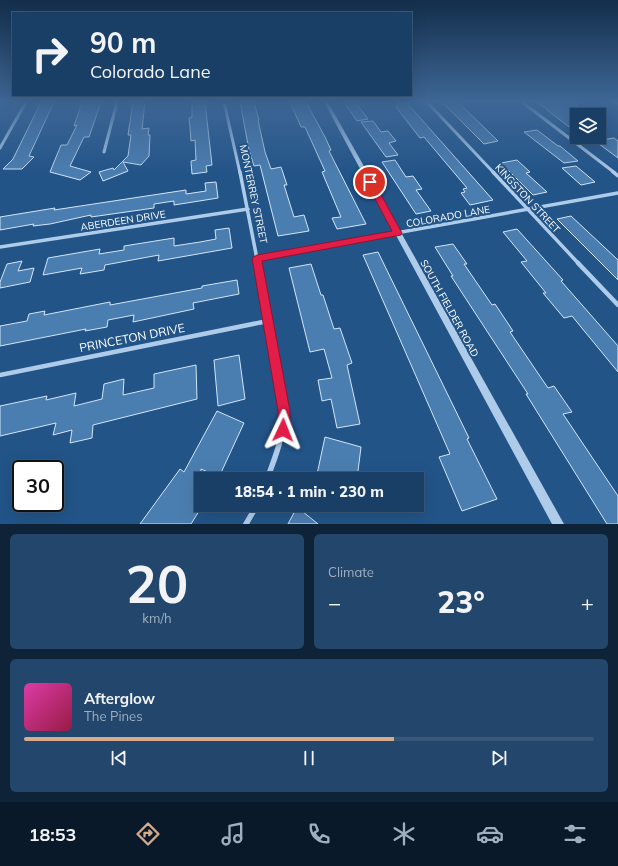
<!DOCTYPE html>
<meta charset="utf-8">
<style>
:root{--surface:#1a3f66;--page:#23466c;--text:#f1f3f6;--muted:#9fafbf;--line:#38587a;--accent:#d6ab8b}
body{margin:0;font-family:Mulish,sans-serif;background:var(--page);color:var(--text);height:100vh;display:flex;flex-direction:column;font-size:15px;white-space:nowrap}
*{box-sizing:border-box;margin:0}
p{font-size:13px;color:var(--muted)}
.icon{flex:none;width:22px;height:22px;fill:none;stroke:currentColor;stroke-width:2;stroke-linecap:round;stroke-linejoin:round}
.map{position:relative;height:524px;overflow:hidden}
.panel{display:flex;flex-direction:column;gap:10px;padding:10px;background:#0e2338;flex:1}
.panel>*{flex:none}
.hud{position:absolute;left:12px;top:12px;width:400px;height:84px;border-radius:0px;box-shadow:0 4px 16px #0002,0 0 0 1px var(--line);background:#1a3f66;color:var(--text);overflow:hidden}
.buttons{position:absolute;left:570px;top:108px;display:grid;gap:8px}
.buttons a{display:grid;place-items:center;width:36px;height:36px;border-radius:0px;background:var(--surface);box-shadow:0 4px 16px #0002,0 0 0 1px var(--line);font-size:20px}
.speed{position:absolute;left:12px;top:460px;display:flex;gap:8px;font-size:20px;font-weight:700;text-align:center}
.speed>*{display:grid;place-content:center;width:52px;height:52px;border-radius:50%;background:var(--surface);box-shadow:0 4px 16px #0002,0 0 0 1px var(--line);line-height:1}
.speed .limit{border:2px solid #111;border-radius:6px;background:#fff;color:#111}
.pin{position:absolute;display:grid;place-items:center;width:34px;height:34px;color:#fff;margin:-17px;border:2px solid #fff;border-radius:50%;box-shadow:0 1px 4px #0007}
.me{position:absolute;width:44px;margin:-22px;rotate:2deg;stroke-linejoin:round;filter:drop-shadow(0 0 3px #0008)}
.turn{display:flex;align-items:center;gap:14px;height:84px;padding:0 12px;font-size:18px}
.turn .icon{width:52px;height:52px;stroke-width:2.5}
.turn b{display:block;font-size:28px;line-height:34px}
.big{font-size:30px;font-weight:800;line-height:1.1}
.panel .widget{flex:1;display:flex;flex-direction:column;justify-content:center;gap:6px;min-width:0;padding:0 14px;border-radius:6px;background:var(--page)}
.panel .dial{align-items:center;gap:0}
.dial b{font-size:52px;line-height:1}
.song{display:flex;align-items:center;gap:12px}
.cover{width:48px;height:48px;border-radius:6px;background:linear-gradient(135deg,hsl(320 70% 55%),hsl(340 70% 35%))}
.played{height:4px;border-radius:2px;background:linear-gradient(90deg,var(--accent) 65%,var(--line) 65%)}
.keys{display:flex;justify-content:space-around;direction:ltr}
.heat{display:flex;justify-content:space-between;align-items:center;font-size:22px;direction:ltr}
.panel .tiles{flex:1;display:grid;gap:10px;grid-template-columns:1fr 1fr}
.widget:last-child{grid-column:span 2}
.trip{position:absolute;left:194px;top:472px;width:230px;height:40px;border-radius:0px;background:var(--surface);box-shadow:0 4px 16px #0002,0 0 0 1px var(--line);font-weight:800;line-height:40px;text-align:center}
.menu{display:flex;height:64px;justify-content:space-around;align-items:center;background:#0a1929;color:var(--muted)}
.menu .icon{width:28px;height:28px}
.menu .on{color:var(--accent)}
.menu b{font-size:18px;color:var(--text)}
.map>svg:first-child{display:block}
.building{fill:#4b7eb0;stroke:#d2e5f7}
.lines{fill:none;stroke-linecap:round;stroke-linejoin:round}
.minor-far3{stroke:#aeccea;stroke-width:3}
.minor-far2{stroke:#aeccea;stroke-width:3.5}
.minor-far1{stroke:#aeccea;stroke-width:4.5}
.minor{stroke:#aeccea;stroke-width:5.5}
.tertiary{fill:#aeccea;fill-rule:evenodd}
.route{fill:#e11d48;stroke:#92132f}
.labels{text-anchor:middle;stroke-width:4;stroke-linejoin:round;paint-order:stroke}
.street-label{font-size:10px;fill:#fff;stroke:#225488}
.near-street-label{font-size:12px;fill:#fff;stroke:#225488}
</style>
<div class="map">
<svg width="618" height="524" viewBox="0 0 618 524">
<rect width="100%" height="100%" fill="#225488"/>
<!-- building -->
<path class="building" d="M41 102H54L29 156 34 157 22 169H3L13 159Z
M82 102H101L89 137H84L70 166 91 172 80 180 50 172 61 145H67L77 125 74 126Z
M133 102H145L142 129 149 128 148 135H150L149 156 141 165 123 162 128 171 103 181 99 172 113 168 114 170 128 156 131 135H128Z
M192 102H205L212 165 206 166 207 172 192 174 191 161 196 160 195 140 191 141 190 127 189 118 192 117Z
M240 102H254L259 120H258L265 152 271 169 281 167 287 185H284L294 217 304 215 309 231 278 236 260 165 254 166 249 150Z
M290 102H306L325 137 331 150 329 151 366 224 337 229 332 218 341 217 322 172 325 171 305 127H301Z
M344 102H355L368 119 357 121Z
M395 102H406L493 200 470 205 461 193 465 192 463 189 467 188 424 137 420 138 396 107 399 106Z
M442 102H458L498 141 484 144Z
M536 102H577V133L547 110H548Z
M373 121 381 132 388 131 396 141 389 143 398 155 386 157 361 122Z
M537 130 558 146H560L578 161 564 163 524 132Z
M614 138 618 141V158L595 141Z
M395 160 406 177 413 176 422 189 416 190 431 211 416 214 382 162Z
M517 160 530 172 526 173 547 192 533 195 501 163Z
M576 166 595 182 581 185 562 168Z
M216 182 218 198 174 205V201L154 204V208L91 217V215L50 224 33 226 34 224 0 230V217L55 208 54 210 186 190V194L206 191 205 183Z
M571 216 618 260V280L557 219Z
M229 228 232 248 158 261 159 255 105 265 104 270 80 274 82 268 43 275 48 258 100 249 99 254 124 250V246L174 238V246L200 242 216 239 215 230Z
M517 229 563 280 561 281 618 346V372L572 316 564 318 543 293H546L521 262 527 261 503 232Z
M453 244 467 264H464L492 305 495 304 513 331 510 332 548 388 554 386 572 412 563 414 618 496V524H607L526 394H528L451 276H453L435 247Z
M378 252 469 438 467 439 497 499 462 511 439 457 450 454 363 255Z
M22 261 18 271 34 268 30 282 0 288V282L7 264Z
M311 264 321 295H323L334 329 340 328 352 363 347 365 360 424 337 428 331 399 322 401 318 380 332 378 324 349 310 352 289 268Z
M237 280 239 294 193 303 194 309 133 322 134 315 108 320 107 327 85 331 86 329 0 346V326L27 321 29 314 45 311 44 315 110 302V305L202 288V286Z
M239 355 245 399 218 406 214 360Z
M196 365 197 399 93 425 92 438 70 443 72 430 53 435 56 423 0 436V406L47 396 46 400 76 393 74 406 102 399 104 384 124 379 123 395 154 388V374Z
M217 411 244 423 219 477 201 469V508L191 524H140L180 469 184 472Z
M325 437 361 447 357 479H316Z
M297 507 318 524H288Z"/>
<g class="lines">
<!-- minor-far3 -->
<path class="minor-far3" d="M224 102 240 173
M427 102 494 173
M522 102 615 173
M615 102 618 103
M0 148 26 102
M104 152 117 102"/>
<!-- minor-far2 -->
<path class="minor-far2" d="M240 172 258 264
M493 172 579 264
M613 172 618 176
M0 247 248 209
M257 258 618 193"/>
<!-- minor-far1 -->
<path class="minor-far1" d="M258 263 278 379
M578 263 618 305
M0 375 268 321"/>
<!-- minor -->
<path class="minor" d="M267 479C275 458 284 435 284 412 284 401 280 389 278 378
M246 524 257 505"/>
<!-- tertiary -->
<path class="tertiary" d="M324 102H328L564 524H552Z"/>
</g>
<!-- sky -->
<linearGradient id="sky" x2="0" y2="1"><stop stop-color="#132e4b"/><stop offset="0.58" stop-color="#3e6796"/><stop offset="1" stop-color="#3e6796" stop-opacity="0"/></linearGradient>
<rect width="618" height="175" fill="url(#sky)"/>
<!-- route -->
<path class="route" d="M370 180 374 182 402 233 401 235 262 261 290 411V430L288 434 283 436 279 434 277 430 278 411 252 258 257 255 392 231 366 182Z"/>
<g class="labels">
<!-- street labels -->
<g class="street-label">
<text transform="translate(254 194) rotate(78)" y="4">MONTERREY STREET</text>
<text transform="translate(528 198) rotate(47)" y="4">KINGSTON STREET</text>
<text transform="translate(448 216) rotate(-10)" y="4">COLORADO LANE</text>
<text transform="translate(123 220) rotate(-9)" y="4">ABERDEEN DRIVE</text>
<text transform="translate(450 308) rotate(61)" y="4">SOUTH FIELDER ROAD</text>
</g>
<!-- near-street labels -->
<g class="near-street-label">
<text transform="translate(132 338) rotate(-11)" y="4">PRINCETON DRIVE</text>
</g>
</g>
</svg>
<div class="buttons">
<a><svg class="icon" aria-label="layers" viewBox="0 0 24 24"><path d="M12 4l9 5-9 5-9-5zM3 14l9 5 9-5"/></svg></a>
</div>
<div class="speed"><div class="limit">30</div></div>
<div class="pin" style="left:370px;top:182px;background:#d93025"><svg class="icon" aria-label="arrive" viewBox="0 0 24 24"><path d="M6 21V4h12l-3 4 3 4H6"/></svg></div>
<svg class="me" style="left:283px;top:430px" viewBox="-20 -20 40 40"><path d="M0-17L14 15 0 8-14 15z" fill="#e11d48" stroke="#fff" stroke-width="4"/></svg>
<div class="trip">18:54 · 1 min · 230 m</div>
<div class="hud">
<div class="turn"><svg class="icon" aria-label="right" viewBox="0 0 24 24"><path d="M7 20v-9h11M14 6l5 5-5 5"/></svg><div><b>90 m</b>Colorado Lane</div></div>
</div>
</div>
<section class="panel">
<div class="tiles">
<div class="widget dial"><b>20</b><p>km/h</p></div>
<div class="widget"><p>Climate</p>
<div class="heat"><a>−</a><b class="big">23°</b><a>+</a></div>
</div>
<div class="widget">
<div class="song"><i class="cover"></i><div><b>Afterglow</b><p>The Pines</p></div></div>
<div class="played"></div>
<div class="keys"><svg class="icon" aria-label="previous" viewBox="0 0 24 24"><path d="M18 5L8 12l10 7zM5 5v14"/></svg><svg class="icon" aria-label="pause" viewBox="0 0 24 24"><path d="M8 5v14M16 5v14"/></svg><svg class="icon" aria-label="next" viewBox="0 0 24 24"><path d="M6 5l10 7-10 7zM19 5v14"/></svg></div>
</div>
</div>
</section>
<nav class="menu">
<b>18:53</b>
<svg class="icon on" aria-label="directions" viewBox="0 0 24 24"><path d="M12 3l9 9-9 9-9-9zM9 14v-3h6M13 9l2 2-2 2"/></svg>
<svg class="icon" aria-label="music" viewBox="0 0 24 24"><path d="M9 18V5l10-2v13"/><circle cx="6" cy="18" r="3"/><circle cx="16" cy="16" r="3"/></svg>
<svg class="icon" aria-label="phone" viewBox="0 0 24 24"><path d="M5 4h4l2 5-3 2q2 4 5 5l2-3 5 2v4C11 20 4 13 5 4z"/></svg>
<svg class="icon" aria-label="climate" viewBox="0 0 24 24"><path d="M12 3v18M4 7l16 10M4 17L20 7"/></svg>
<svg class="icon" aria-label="car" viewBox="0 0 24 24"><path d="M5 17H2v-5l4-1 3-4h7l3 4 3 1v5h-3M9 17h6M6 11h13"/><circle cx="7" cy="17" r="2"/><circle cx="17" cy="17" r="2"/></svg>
<svg class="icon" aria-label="filters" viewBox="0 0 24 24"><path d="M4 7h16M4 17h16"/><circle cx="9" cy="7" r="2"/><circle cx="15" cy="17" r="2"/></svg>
</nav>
